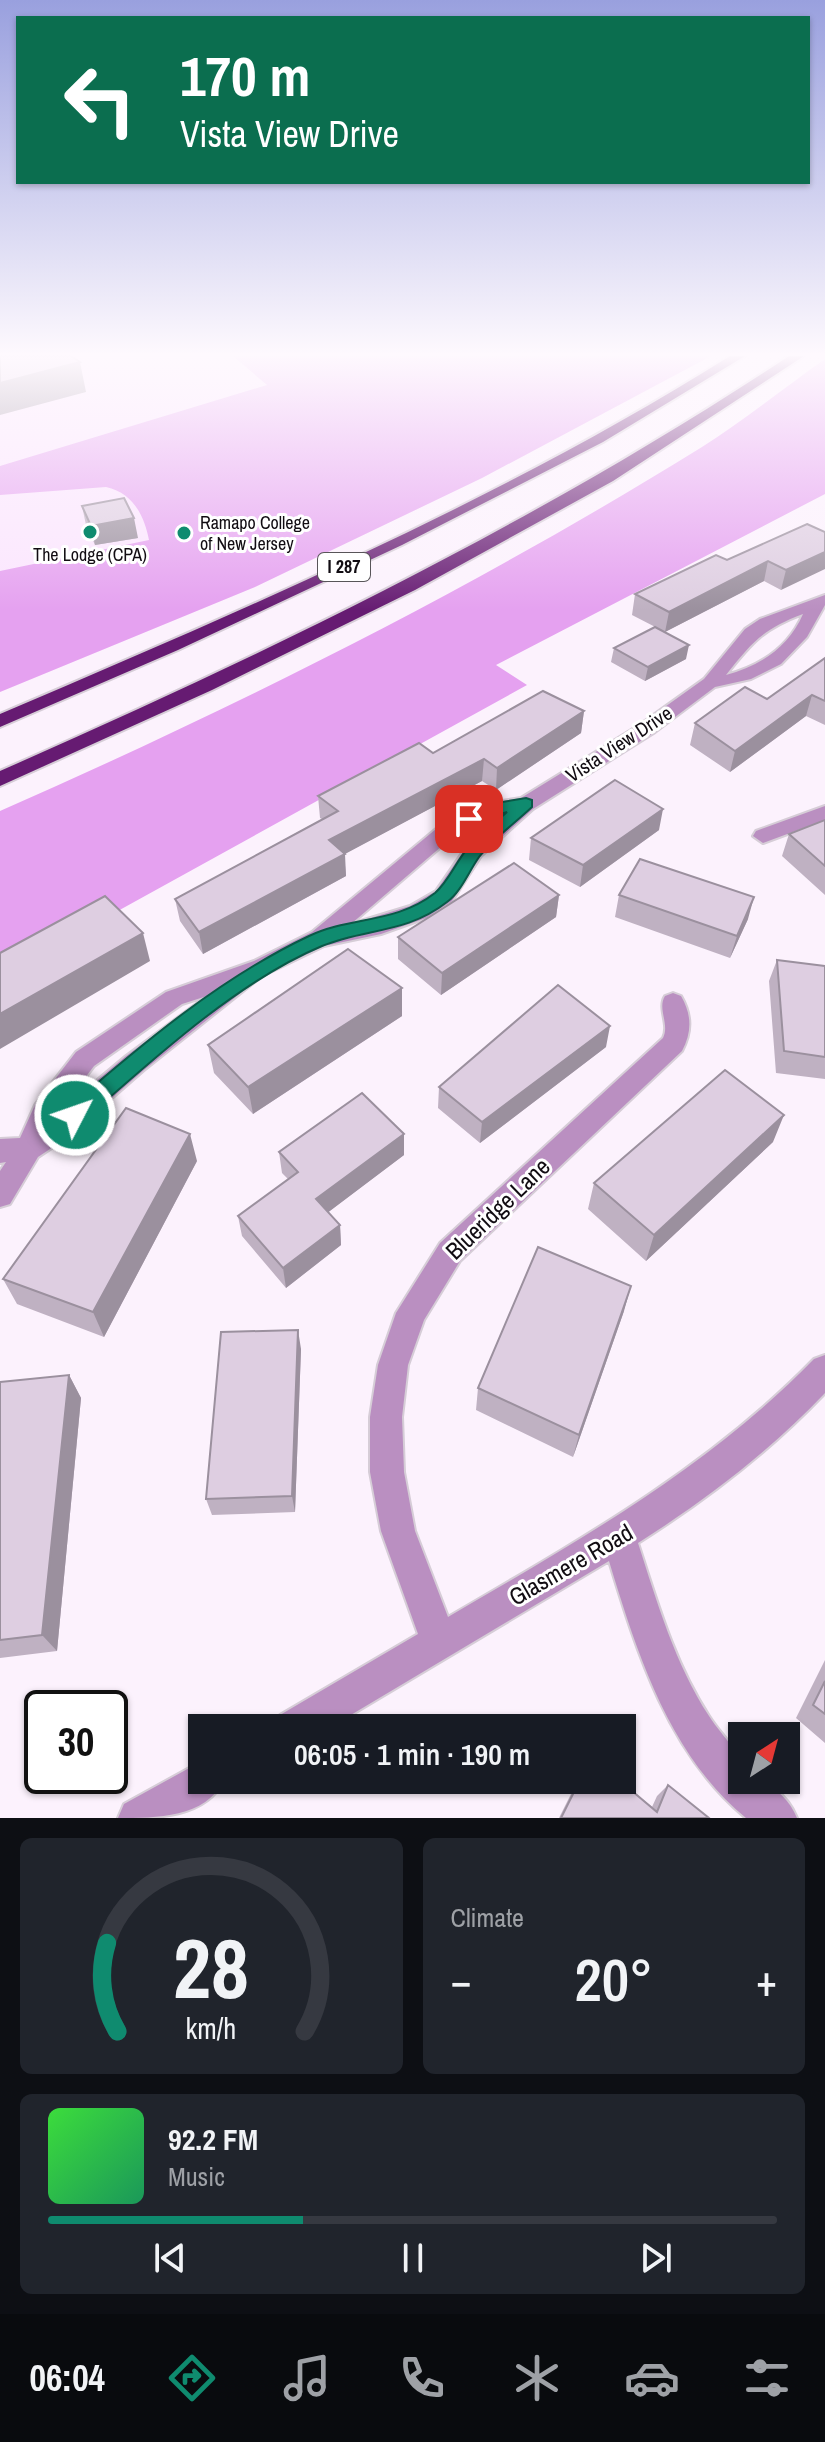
<!DOCTYPE html>
<meta charset="utf-8">
<style>
:root{--surface:#171b24;--page:#20242c;--text:#f1f3f6;--muted:#9ea1a6;--line:#363941;--accent:#0f8b6f}
body{margin:0;font-family:"Archivo Narrow",sans-serif;background:var(--page);color:var(--text);height:100vh;display:flex;flex-direction:column;font-size:30px;white-space:nowrap}
*{box-sizing:border-box;margin:0}
p{font-size:26px;color:var(--muted)}
.icon{flex:none;width:44px;height:44px;fill:none;stroke:currentColor;stroke-width:2;stroke-linecap:round;stroke-linejoin:round}
.map{position:relative;height:1818px;overflow:hidden}
.sheet{display:flex;flex-direction:column;gap:20px;padding:20px;background:#0d0f14;flex:1}
.sheet>*{flex:none}
.banner{position:absolute;left:16px;top:16px;width:794px;height:168px;border-radius:0px;box-shadow:0 2px 6px #0004;background:#0b6e4f;color:#fff;overflow:hidden}
.needle{width:52px;rotate:36deg}
.fabs{position:absolute;left:728px;top:1722px;display:grid;gap:16px}
.fabs a{display:grid;place-items:center;width:72px;height:72px;border-radius:0px;background:var(--surface);box-shadow:0 2px 6px #0004;font-size:40px}
.speed{position:absolute;left:24px;top:1690px;display:flex;gap:16px;font-size:40px;font-weight:700;text-align:center}
.speed>*{display:grid;place-content:center;width:104px;height:104px;border-radius:50%;background:var(--surface);box-shadow:0 2px 6px #0004;line-height:1}
.speed .limit{border:4px solid #111;border-radius:12px;background:#fff;color:#111}
.pin{position:absolute;display:grid;place-items:center;width:68px;height:68px;color:#fff;margin:-34px;border-radius:16px;box-shadow:0 4px 12px #0006}
.me{position:absolute;width:88px;margin:-44px;rotate:49deg;stroke-linejoin:round;filter:drop-shadow(0 0 6px #0008)}
.turn{display:flex;align-items:center;gap:28px;height:168px;padding:0 32px;font-size:36px}
.turn .icon{width:104px;height:104px;stroke-width:2.5}
.turn b{display:block;font-size:56px;line-height:68px}
.big{font-size:60px;font-weight:600;line-height:1.1}
.sheet .tile{flex:1;display:flex;flex-direction:column;justify-content:center;gap:12px;min-width:0;padding:0 28px;border-radius:12px;background:var(--page)}
.sheet .dial{align-items:center;gap:0}
.dial svg{height:208px;overflow:visible;fill:none;stroke:var(--line);stroke-width:7;stroke-linecap:round;text-anchor:middle}
.dial text{fill:var(--text);stroke:none}
.song{display:flex;align-items:center;gap:24px}
.cover{width:96px;height:96px;border-radius:12px;background:linear-gradient(135deg,hsl(120 70% 55%),hsl(150 70% 35%))}
.played{height:8px;border-radius:4px;background:linear-gradient(90deg,var(--accent) 35%,var(--line) 35%)}
.keys{display:flex;justify-content:space-around;direction:ltr}
.heat{display:flex;justify-content:space-between;align-items:center;font-size:44px;direction:ltr}
.sheet .tiles{flex:1;display:grid;gap:20px;grid-template-columns:1fr 1fr}
.tile:last-child{grid-column:span 2}
.trip{position:absolute;left:188px;top:1714px;width:448px;height:80px;border-radius:0px;background:var(--surface);box-shadow:0 2px 6px #0004;font-weight:600;line-height:80px;text-align:center}
.menu{display:flex;height:128px;justify-content:space-around;align-items:center;background:#090b0e;color:var(--muted)}
.menu .icon{width:56px;height:56px}
.menu .current{color:var(--accent)}
.menu b{font-size:36px;color:var(--text)}
.map>svg:first-child{display:block}
.built{fill:#fbe5fe}
.forest{fill:#e5a1f0}
.lines{fill:none;stroke-linecap:round;stroke-linejoin:round}
.minor-casing{stroke:#d6cdd7;stroke-width:4}
.motorway-casing{stroke:#d6cdd7;stroke-width:4}
.minor{fill:#ba8fc1;fill-rule:evenodd}
.motorway{fill:#661b72;fill-rule:evenodd}
.wall{fill:#bfb1c2}
.shaded-wall{fill:#9b909e}
.building{fill:#decee1;stroke:#9b909e;stroke-width:2}
.route{fill:#0f8b6f;stroke:#0a5a48;stroke-width:2}
.poi-dot{fill:#0f8b6f;stroke:#fff;stroke-width:3}
.labels{text-anchor:middle;stroke-width:6;stroke-linejoin:round;paint-order:stroke}
.far-poi-label{font-size:18px;fill:#110c12;stroke:#fff;text-anchor:start}
.shield{fill:#fff;stroke:#585559;stroke-width:2}
.shield-label{font-size:18px;font-weight:bold;fill:#110c12}
.street-label{font-size:20px;fill:#110c12;stroke:#fff}
.near-street-label{font-size:24px;fill:#110c12;stroke:#fff}
</style>
<div class="map">
<svg width="825" height="1818" viewBox="0 0 825 1818">
<rect width="100%" height="100%" fill="#fcf2fd"/>
<!-- built -->
<path class="built" d="M0 356H711L482 478 255 587 0 692Z"/>
<!-- forest -->
<path class="forest" d="M233 356H711L482 478 255 587 0 692V571L149 540C144 515 133 493 106 487L0 495V466L267 385Z
M825 359V494L496 665 527 685 0 976V811C241 705 478 586 702 447 744 420 784 388 825 359Z"/>
<g class="lines">
<defs>
<path id="minor" d="M825 595V605L807 637 781 664 751 679 715 687 655 732 533 809 481 856 452 901 426 918 381 934 324 946 262 976 144 1070 65 1139 38 1157 10 1204 0 1207V1171L6 1162 0 1163V1139L20 1138 35 1105 76 1052 166 992 254 961 312 932 442 824 483 804 521 798 641 724 704 679 745 629 760 619ZM803 614C789 647 760 666 726 675 752 642 763 629 803 614ZM503 814 467 846 436 891 410 906 351 924 456 834ZM207 996 126 1056 59 1112 94 1066 182 1004Z
M825 806V820L763 843 753 836 756 831Z
M673 993 681 996C692 1015 692 1032 682 1051L460 1261 424 1320 408 1365 402 1417 404 1472 415 1531 448 1617C578 1541 708 1468 814 1359L825 1355V1393C770 1451 706 1500 638 1543 657 1602 675 1664 709 1716 725 1741 742 1750 742 1780 768 1780 787 1794 797 1818H746C669 1755 637 1653 609 1561L329 1728H274L280 1715 418 1634 381 1531 370 1472V1417L378 1365 396 1313 440 1243 663 1038C670 1024 657 1009 665 996Z
M202 1761V1780H224C206 1818 156 1818 118 1818L124 1804Z"/>
<path id="motorway" d="M730 356H745L603 442 402 545 178 650 0 727V714C248 608 501 500 730 356Z
M789 356H804L613 481 415 590 212 690 0 786V771C273 651 540 521 789 356Z"/>
</defs>
<!-- minor casing -->
<use href="#minor" class="minor-casing"/>
<!-- motorway casing -->
<use href="#motorway" class="motorway-casing"/>
<!-- minor -->
<use href="#minor" class="minor"/>
<!-- motorway -->
<use href="#motorway" class="motorway"/>
</g>
<!-- wall -->
<path class="wall" d="M82 506 138 538 95 545 86 525Z
M807 524 781 590 764 581 665 632 632 615 635 594 727 560Z
M614 648 686 659 645 681 611 662Z
M825 658V725L806 716 730 772 690 745 695 723 767 699Z
M584 711 581 733 496 790 482 781 344 854 346 876 203 954 180 921 175 899 322 819 320 818 318 796 433 753Z
M825 820V895L782 856 789 834Z
M659 830 580 887 529 860 531 838Z
M559 895 556 917 441 995 398 959V937Z
M619 895 748 919 730 958 615 917Z
M777 960 825 966V1079L776 1073 769 981Z
M402 988V1016L253 1114 214 1073 208 1045Z
M606 1047 480 1143 438 1108 439 1087Z
M773 1142 646 1261 588 1209 594 1183Z
M279 1152 404 1155 328 1212 340 1225 341 1245 286 1288 242 1236 238 1216 288 1179 282 1173Z
M197 1161 104 1337 17 1304 3 1279Z
M624 1311 573 1457 476 1410 478 1388Z
M301 1349 295 1512 212 1515 206 1499Z
M69 1375 81 1398 57 1651 0 1658V1382Z
M825 1660V1743L796 1718Z
M578 1780H619L652 1807 657 1796 668 1785 709 1818H559Z"/>
<!-- shaded-wall -->
<path class="shaded-wall" d="M80 362 86 392 0 415V383Z
M134 518 138 538 95 545 91 526Z
M825 552V569L781 590 786 570Z
M768 561 764 581 665 632 669 612Z
M689 645 686 659 645 681 648 667Z
M812 695 806 716 730 772 735 751Z
M584 711 581 733 496 790 497 768Z
M484 759 482 781 330 862 329 840Z
M663 809 659 830 580 887 583 865Z
M345 854 346 876 203 954 199 932Z
M559 895 556 917 441 995 442 973Z
M754 897 748 919 730 958 737 936Z
M143 933 150 961 0 1049V1014Z
M402 988V1016L253 1114 248 1087Z
M610 1026 606 1047 480 1143 482 1122Z
M784 1115 773 1142 646 1261 654 1235Z
M190 1134 197 1161 104 1337 93 1312Z
M404 1134V1155L318 1220 316 1199Z
M340 1225 341 1245 286 1288 283 1268Z
M631 1286 624 1311 573 1457 579 1435Z
M298 1330 301 1349 295 1512 292 1496Z
M69 1375 81 1398 57 1651 42 1635Z"/>
<!-- building -->
<path class="building" d="M0 356H71L80 362 0 383Z
M124 498 134 518 91 526 82 506Z
M807 524 825 532V552L786 570 768 561 669 612 635 594 716 555 727 560Z
M655 627 689 645 648 667 614 648Z
M825 658V701L812 695 735 751 695 723 745 687 767 699Z
M543 691 584 711 497 768 484 759 329 840 345 854 199 932 175 899 338 811 318 796 419 743 433 753Z
M615 780 663 809 583 865 531 838Z
M825 820V866L789 834Z
M640 859 754 897 737 936 619 895Z
M514 863 559 895 442 973 398 937Z
M105 896 143 933 0 1014V953Z
M348 949 402 988 248 1087 208 1045Z
M777 960 825 966V1057L784 1051Z
M558 985 610 1026 482 1122 439 1087Z
M725 1070 784 1115 654 1235 594 1183Z
M362 1093 404 1134 316 1199 340 1225 283 1268 238 1216 298 1172 279 1152Z
M126 1108 190 1134 93 1312 3 1279Z
M538 1247 631 1286 579 1435 478 1388Z
M298 1330 292 1496 206 1499 221 1332Z
M69 1375 42 1635 0 1640V1382Z
M825 1681V1714L813 1705Z
M580 1780H619L657 1812 668 1785 709 1818H561Z"/>
<!-- sky -->
<linearGradient id="sky" x2="0" y2="1"><stop stop-color="#99a0de"/><stop offset="0.58" stop-color="#fef9fe"/><stop offset="1" stop-color="#fef9fe" stop-opacity="0"/></linearGradient>
<rect width="825" height="611" fill="url(#sky)"/>
<!-- route -->
<path class="route" d="M526 798 532 800V807C515 823 493 839 479 857 469 871 461 892 447 902 406 934 365 928 322 946 238 981 151 1061 83 1121H68L65 1115 68 1108C142 1044 220 978 309 936 351 916 395 924 435 893 448 882 456 862 467 849 478 835 494 824 507 812L469 824 461 819 463 815 490 804Z"/>
<!-- markers -->
<g class="poi-dot">
<circle cx="90" cy="532" r="8"/>
<circle cx="184" cy="533" r="8"/>
</g>
<g class="labels">
<!-- far-poi labels -->
<g class="far-poi-label">
<text x="200" y="529">Ramapo College<tspan x="200" dy="21">of New Jersey</tspan></text>
<text x="90" y="561" text-anchor="middle">The Lodge (CPA)</text>
</g>
<!-- shield labels -->
<rect class="shield" x="318" y="553" width="52" height="28" rx="6"/>
<g class="shield-label">
<text x="344" y="573">I 287</text>
</g>
<!-- street labels -->
<g class="street-label">
<text transform="translate(619 744) rotate(-33)" y="7">Vista View Drive</text>
</g>
<!-- near-street labels -->
<g class="near-street-label">
<text transform="translate(498 1209) rotate(-44)" y="8">Blueridge Lane</text>
<text transform="translate(571 1565) rotate(-30)" y="8">Glasmere Road</text>
</g>
</g>
</svg>
<div class="fabs">
<a><svg class="needle" viewBox="-14 -14 28 28"><path d="M0-13l5 13h-10z" fill="#e53935"/><path d="M0 13l5-13h-10z" fill="#9ea1a6"/></svg></a>
</div>
<div class="speed"><div class="limit">30</div></div>
<div class="pin" style="left:469px;top:819px;background:#d93025"><svg class="icon" aria-label="arrive" viewBox="0 0 24 24"><path d="M6 21V4h12l-3 4 3 4H6"/></svg></div>
<svg class="me" style="left:75px;top:1115px" viewBox="-20 -20 40 40"><circle r="17" fill="#0f8b6f" stroke="#fff" stroke-width="3"/><path d="M0-11L8 9 0 5-8 9z" fill="#fff"/></svg>
<div class="trip">06:05 · 1 min · 190 m</div>
<div class="banner">
<div class="turn"><svg class="icon" aria-label="left" viewBox="0 0 24 24"><path d="M17 20v-9H6M10 6l-5 5 5 5"/></svg><div><b>170 m</b>Vista View Drive</div></div>
</div>
</div>
<section class="sheet">
<div class="tiles">
<div class="tile dial"><svg viewBox="0 0 100 80">
<path d="M14 69A42 42 0 1 1 86 69"/>
<path d="M14 69A42 42 0 0 1 10 35" stroke="#0f8b6f"/>
<text x="50" y="56" font-size="32" font-weight="700">28</text>
<text x="50" y="72" font-size="11">km/h</text>
</svg></div>
<div class="tile"><p>Climate</p>
<div class="heat"><a>−</a><b class="big">20°</b><a>+</a></div>
</div>
<div class="tile">
<div class="song"><i class="cover"></i><div><b>92.2 FM</b><p>Music</p></div></div>
<div class="played"></div>
<div class="keys"><svg class="icon" aria-label="previous" viewBox="0 0 24 24"><path d="M18 5L8 12l10 7zM5 5v14"/></svg><svg class="icon" aria-label="pause" viewBox="0 0 24 24"><path d="M8 5v14M16 5v14"/></svg><svg class="icon" aria-label="next" viewBox="0 0 24 24"><path d="M6 5l10 7-10 7zM19 5v14"/></svg></div>
</div>
</div>
</section>
<nav class="menu">
<b>06:04</b>
<svg class="icon current" aria-label="directions" viewBox="0 0 24 24"><path d="M12 3l9 9-9 9-9-9zM9 14v-3h6M13 9l2 2-2 2"/></svg>
<svg class="icon" aria-label="music" viewBox="0 0 24 24"><path d="M9 18V5l10-2v13"/><circle cx="6" cy="18" r="3"/><circle cx="16" cy="16" r="3"/></svg>
<svg class="icon" aria-label="phone" viewBox="0 0 24 24"><path d="M5 4h4l2 5-3 2q2 4 5 5l2-3 5 2v4C11 20 4 13 5 4z"/></svg>
<svg class="icon" aria-label="climate" viewBox="0 0 24 24"><path d="M12 3v18M4 7l16 10M4 17L20 7"/></svg>
<svg class="icon" aria-label="car" viewBox="0 0 24 24"><path d="M5 17H2v-5l4-1 3-4h7l3 4 3 1v5h-3M9 17h6M6 11h13"/><circle cx="7" cy="17" r="2"/><circle cx="17" cy="17" r="2"/></svg>
<svg class="icon" aria-label="filters" viewBox="0 0 24 24"><path d="M4 7h16M4 17h16"/><circle cx="9" cy="7" r="2"/><circle cx="15" cy="17" r="2"/></svg>
</nav>
